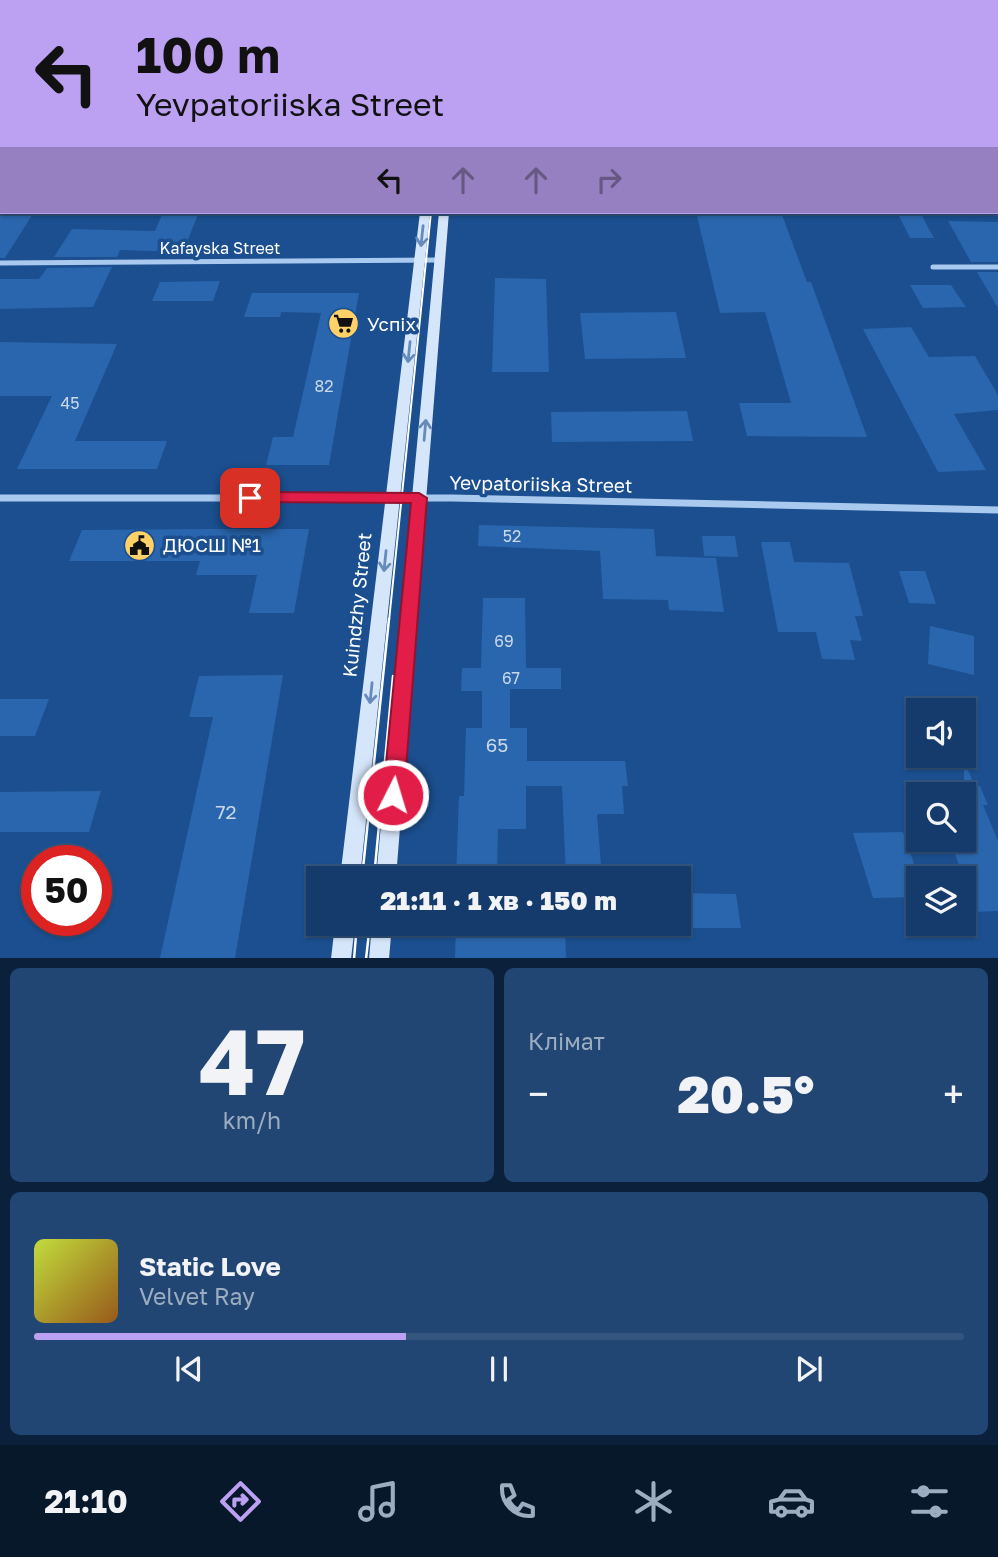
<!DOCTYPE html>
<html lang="uk">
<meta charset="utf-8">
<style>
:root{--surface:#143b6b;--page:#214673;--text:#f1f3f6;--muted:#9dadc1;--line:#33557e;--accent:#bca0f2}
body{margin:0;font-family:"Golos Text",sans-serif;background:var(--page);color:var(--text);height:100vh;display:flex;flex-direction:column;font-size:26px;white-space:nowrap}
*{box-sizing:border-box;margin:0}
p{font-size:23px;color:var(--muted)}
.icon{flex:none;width:38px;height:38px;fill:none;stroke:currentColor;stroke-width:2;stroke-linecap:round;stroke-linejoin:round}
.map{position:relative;height:958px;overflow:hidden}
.drawer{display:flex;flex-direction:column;gap:10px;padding:10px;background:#0b203b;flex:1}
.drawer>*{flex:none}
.hud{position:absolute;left:0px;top:0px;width:999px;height:214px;box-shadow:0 2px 5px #0004,0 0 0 2px var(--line);background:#bca0f2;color:#111;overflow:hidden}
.buttons{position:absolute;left:906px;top:698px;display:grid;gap:14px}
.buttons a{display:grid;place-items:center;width:70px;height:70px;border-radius:0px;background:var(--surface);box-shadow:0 2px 5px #0004,0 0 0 2px var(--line);font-size:35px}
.speed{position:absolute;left:21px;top:845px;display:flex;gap:14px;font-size:35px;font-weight:700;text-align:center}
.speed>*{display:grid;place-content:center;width:91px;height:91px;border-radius:50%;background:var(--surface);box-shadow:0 2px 5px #0004,0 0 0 2px var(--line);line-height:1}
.speed .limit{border:10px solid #d22;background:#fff;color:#111}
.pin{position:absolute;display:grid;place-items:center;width:60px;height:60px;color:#fff;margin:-30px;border-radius:14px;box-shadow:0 4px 10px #0006}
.me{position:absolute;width:77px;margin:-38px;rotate:5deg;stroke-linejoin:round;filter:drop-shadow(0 0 5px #0008)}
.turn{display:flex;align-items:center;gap:24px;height:147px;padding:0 21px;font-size:32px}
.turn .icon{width:91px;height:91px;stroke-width:2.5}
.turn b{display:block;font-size:49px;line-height:60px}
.lanes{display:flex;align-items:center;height:66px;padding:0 21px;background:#0003;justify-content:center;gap:35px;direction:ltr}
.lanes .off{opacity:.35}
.big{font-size:52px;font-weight:800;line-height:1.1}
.drawer .widget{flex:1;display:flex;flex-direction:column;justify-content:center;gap:10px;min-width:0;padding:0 24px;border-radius:10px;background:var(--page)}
.drawer .dial{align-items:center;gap:0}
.dial b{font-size:91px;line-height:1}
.song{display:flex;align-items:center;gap:21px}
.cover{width:84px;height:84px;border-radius:10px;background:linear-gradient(135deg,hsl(70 70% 55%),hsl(30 70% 35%))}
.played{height:7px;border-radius:4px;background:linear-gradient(90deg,var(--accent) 40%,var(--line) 40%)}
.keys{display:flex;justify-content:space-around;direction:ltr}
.heat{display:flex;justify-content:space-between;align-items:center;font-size:38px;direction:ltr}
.drawer .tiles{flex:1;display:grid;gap:10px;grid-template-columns:1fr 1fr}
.widget:last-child{grid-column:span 2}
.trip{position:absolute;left:306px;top:866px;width:385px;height:70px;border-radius:0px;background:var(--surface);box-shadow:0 2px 5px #0004,0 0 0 2px var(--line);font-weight:800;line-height:70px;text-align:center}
.menu{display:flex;height:112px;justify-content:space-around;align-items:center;background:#08182b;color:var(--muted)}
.menu .icon{width:49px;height:49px}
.menu .on{color:var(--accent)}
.menu b{font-size:32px;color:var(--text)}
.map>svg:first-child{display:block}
.building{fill:#2a66ad}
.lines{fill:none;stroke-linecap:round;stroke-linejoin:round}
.street-far1{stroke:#a9c9ee;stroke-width:5}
.street{stroke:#a9c9ee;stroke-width:7}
.secondary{fill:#d6e6fa;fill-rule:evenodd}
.tram-far1{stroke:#fff;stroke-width:2}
.tram{stroke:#fff;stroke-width:2.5}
.oneway{stroke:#668bba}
.route{fill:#e11d48;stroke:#92132f;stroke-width:2}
.labels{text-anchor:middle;stroke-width:7;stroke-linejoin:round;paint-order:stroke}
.far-street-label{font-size:16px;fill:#fff;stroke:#1b4f8f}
.number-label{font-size:16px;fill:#cad9ea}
.poi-label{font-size:19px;fill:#fff;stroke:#1b4f8f;text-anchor:start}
.street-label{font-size:19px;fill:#fff;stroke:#1b4f8f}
.near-number-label{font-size:19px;fill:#cad9ea}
</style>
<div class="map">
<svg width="998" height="959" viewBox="0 0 998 959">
<rect width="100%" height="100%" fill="#1b4f8f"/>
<!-- building -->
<path class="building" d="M0 212H34L5 258H0Z
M163 212H199L183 252 120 250 117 257H54L72 229 155 231Z
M696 212H781L807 282H811L867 437 747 436 739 403H791L765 312 720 313Z
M898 214H921L934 238H910Z
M948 221 998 222V262H971Z
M112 267 93 307 0 309V279H39L47 268Z
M977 272H998V308Z
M495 278 546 279 549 372H492Z
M220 281 213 301H152L160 282Z
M910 285H951L966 307 923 308Z
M252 293H359L329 465H266L273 437H293L321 313 281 312 280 317H244Z
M676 312 686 358 585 359 580 313Z
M911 327 929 357 975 356 998 395V410L954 414 986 470 938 472 863 329Z
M0 342 117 344 75 441H167L157 469H17L52 396H0Z
M687 411 693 441 552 442 551 412Z
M479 525 654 529 656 556 716 558 724 612 669 610 668 600 603 599 600 551 478 546Z
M208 529H309L294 613H249L257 575H196L200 561H69L82 530Z
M702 536H735L738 557 704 556Z
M761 542H790L794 562 849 563 863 616H855L862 641 850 640 855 660 822 659 816 632H778Z
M899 571H925L936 604 909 603Z
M483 598H525L526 668H561V689H510V728H527V761H625L628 786H622L624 814H597L602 878H566L562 786H526V829H498L497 878H456L459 796H464L466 728H482V691H461L462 668H481Z
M930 626 974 636V675L928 664Z
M283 675 235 958H160L213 717H189L199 676Z
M0 699H49L35 736H0Z
M964 761 975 786H980L988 805H983L998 841V911L973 912 964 889V878H960L956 865H959L950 840H964Z
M101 791 89 832H0V792Z
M903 832 919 878V897L873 898 853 833Z
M679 893 736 894 741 928H679Z
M456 924H565L566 958H455Z"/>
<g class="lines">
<!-- street-far1 -->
<path class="street-far1" d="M0 263 440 260
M933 267H998"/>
<!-- street -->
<path class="street" d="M0 498H452L998 510"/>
<!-- secondary -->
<path class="secondary" d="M444 0H452V2H444Z
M458 0H466V2H458Z
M420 212H430L360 878H340Z
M439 212H449L396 878H376Z
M335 924H355L351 959H331Z
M372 924H392L389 959H369Z"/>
<!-- tram-far1 -->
<path class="tram-far1" d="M389 621 431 212"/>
<!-- tram -->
<path class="tram" d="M362 878 389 619
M374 878 393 676
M354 959 357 924
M366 959 370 924"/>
</g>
<!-- one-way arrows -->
<defs><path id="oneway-shaft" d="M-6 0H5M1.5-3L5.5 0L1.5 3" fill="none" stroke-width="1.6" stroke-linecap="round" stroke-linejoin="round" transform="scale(1.75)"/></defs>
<g class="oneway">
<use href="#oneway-shaft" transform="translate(422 236) rotate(96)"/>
<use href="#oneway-shaft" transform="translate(409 352) rotate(96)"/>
<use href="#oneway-shaft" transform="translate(425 430) rotate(-85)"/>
<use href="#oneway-shaft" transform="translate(385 561) rotate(96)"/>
<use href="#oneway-shaft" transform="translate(371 693) rotate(96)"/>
</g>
<!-- route -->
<path class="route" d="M250 492 419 493 427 498 404 795 401 802 393 804 386 802 383 795 411 503 244 502 241 498Z"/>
<!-- icons -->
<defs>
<symbol id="supermarket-disc" viewBox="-11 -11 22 22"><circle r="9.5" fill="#ffd166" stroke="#1b4f8f"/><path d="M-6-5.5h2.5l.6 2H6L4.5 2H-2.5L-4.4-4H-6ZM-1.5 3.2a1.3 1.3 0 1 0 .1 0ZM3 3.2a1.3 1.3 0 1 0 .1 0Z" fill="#111"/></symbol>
<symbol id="civic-disc" viewBox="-11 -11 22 22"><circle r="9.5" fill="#ffd166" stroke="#1b4f8f"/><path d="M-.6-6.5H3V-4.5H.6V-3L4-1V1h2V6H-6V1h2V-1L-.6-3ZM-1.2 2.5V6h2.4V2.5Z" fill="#111"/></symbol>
</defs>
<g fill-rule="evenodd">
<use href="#supermarket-disc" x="326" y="306" width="35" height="35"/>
<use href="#civic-disc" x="122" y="528" width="35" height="35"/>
</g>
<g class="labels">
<!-- far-street labels -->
<g class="far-street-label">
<text x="220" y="254">Kafayska Street</text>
</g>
<!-- number labels -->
<g class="number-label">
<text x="324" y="392">82</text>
<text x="70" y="409">45</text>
<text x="512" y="542">52</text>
<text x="504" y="647">69</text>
<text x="511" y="684">67</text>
</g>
<!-- poi labels -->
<g class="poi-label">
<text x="367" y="331">Успіх</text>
<text x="163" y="552">ДЮСШ №1</text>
</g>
<!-- street labels -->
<g class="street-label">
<text transform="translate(541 484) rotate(1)" y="7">Yevpatoriiska Street</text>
<text transform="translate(357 605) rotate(-84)" y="7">Kuindzhy Street</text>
</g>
<!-- near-number labels -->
<g class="near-number-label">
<text x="497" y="752">65</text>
<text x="226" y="819">72</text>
</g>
</g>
</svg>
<div class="buttons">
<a><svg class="icon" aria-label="sound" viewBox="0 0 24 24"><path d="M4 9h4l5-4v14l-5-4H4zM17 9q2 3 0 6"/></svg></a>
<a><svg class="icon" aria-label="search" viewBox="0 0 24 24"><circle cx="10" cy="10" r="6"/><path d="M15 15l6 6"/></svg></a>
<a><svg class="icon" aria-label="layers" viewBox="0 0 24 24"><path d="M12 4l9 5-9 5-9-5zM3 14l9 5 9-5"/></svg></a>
</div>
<div class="speed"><div class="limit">50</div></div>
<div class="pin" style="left:250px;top:498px;background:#d93025"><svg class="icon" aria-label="arrive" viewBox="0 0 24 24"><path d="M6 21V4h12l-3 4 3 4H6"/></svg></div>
<svg class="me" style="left:393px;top:795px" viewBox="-20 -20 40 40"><circle r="17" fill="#e11d48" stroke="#fff" stroke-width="3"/><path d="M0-11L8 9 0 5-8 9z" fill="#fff"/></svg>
<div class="trip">21:11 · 1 хв · 150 m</div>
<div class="hud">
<div class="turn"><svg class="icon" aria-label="left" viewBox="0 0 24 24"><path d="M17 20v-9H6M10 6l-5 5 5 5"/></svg><div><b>100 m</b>Yevpatoriiska Street</div></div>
<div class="lanes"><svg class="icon" aria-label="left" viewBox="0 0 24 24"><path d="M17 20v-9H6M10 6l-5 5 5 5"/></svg><svg class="icon off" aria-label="ahead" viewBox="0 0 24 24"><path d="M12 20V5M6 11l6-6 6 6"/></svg><svg class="icon off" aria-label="ahead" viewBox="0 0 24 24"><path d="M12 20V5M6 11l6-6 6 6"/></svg><svg class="icon off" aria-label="right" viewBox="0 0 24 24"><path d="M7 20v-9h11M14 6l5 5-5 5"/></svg></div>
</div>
</div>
<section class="drawer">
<div class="tiles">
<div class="widget dial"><b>47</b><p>km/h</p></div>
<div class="widget"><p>Клімат</p>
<div class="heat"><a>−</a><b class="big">20.5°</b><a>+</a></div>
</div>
<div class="widget">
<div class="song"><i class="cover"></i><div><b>Static Love</b><p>Velvet Ray</p></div></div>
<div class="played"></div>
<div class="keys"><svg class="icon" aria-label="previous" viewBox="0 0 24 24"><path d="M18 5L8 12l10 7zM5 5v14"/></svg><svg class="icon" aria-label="pause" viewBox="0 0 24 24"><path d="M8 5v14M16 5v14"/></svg><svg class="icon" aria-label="next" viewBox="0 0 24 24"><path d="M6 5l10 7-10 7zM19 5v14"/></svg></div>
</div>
</div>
</section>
<nav class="menu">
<b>21:10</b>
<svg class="icon on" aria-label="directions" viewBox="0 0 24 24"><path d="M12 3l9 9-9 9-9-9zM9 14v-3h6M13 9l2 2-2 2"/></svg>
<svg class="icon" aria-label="music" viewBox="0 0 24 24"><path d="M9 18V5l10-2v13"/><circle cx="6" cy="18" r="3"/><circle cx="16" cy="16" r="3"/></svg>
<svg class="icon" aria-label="phone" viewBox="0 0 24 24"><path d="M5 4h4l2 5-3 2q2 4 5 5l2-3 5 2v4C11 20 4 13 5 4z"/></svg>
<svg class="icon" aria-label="climate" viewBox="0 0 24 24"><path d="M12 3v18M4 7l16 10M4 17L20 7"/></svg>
<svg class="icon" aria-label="car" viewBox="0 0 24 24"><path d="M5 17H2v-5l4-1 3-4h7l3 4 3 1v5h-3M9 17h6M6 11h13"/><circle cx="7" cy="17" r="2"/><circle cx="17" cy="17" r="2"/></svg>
<svg class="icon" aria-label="filters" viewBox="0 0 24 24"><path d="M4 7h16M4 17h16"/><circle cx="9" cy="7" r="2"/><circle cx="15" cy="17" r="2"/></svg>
</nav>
